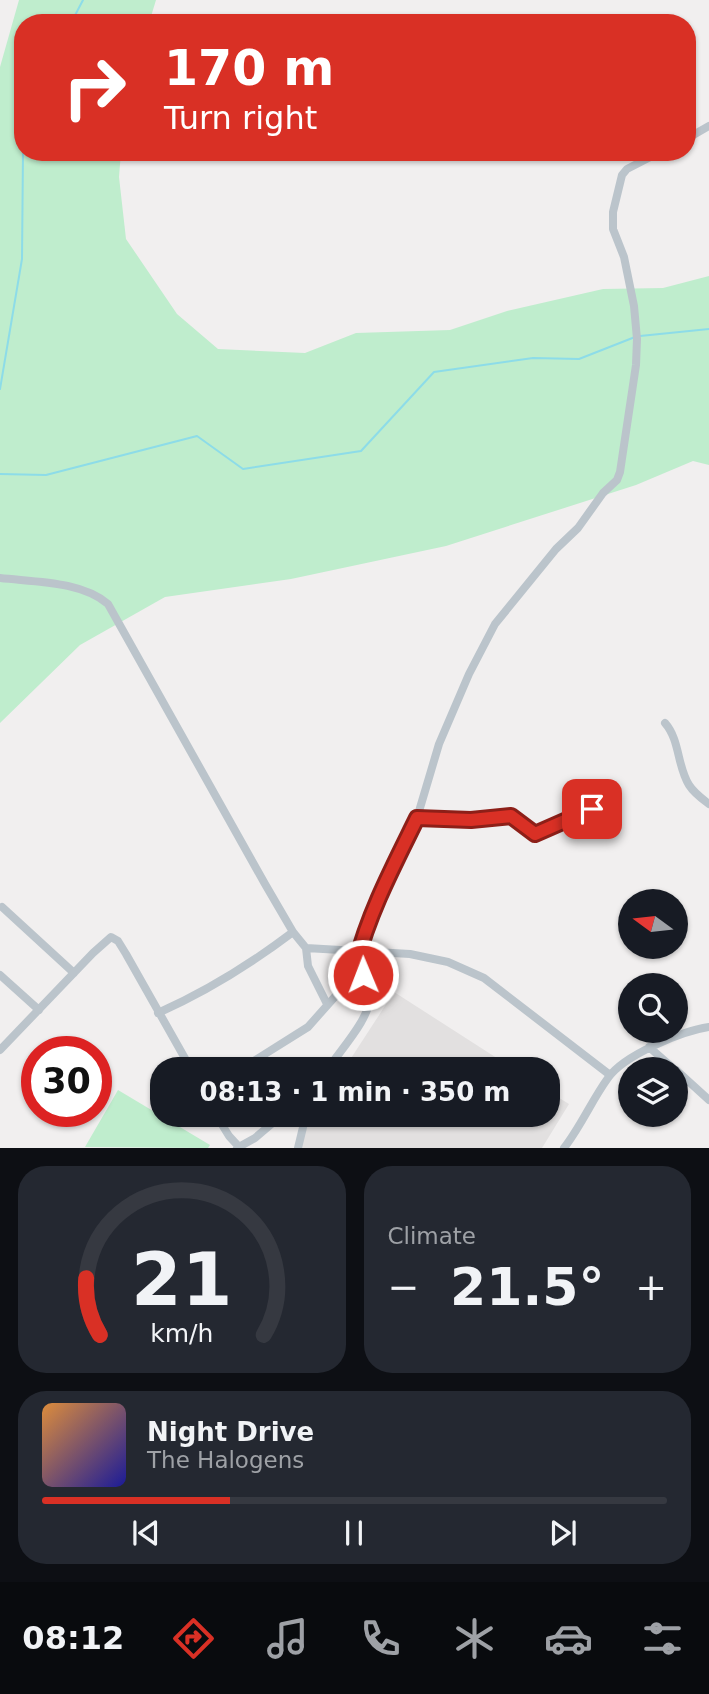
<!DOCTYPE html>
<meta charset="utf-8">
<style>
:root{--surface:#171b24;--page:#242831;--text:#f1f3f6;--muted:#9ea1a6;--line:#363941;--accent:#d93025}
body{margin:0;font-family:"DejaVu Sans",sans-serif;background:var(--page);color:var(--text);height:100vh;display:flex;flex-direction:column;font-size:26px;white-space:nowrap}
*{box-sizing:border-box;margin:0}
p{font-size:23px;color:var(--muted)}
.icon{flex:none;width:38px;height:38px;fill:none;stroke:currentColor;stroke-width:2;stroke-linecap:round;stroke-linejoin:round}
.map{position:relative;height:1148px;overflow:hidden}
.sheet{display:flex;flex-direction:column;gap:18px;padding:18px;background:#0d0f14;flex:1}
.sheet>*{flex:none}
.guide{position:absolute;left:14px;top:14px;width:682px;height:147px;border-radius:28px;box-shadow:0 2px 5px #0004;background:#d93025;color:#fff;overflow:hidden}
.needle{width:46px;rotate:285deg}
.controls{position:absolute;left:618px;top:889px;display:grid;gap:14px}
.controls a{display:grid;place-items:center;width:70px;height:70px;border-radius:50%;background:var(--surface);box-shadow:0 2px 5px #0004;font-size:35px}
.speed{position:absolute;left:21px;top:1036px;display:flex;gap:14px;font-size:35px;font-weight:700;text-align:center}
.speed>*{display:grid;place-content:center;width:91px;height:91px;border-radius:50%;background:var(--surface);box-shadow:0 2px 5px #0004;line-height:1}
.speed .limit{border:10px solid #d22;background:#fff;color:#111}
.pin{position:absolute;display:grid;place-items:center;width:60px;height:60px;color:#fff;margin:-30px;border-radius:14px;box-shadow:0 4px 10px #0006}
.me{position:absolute;width:77px;margin:-38px;rotate:359deg;stroke-linejoin:round;filter:drop-shadow(0 0 5px #0008)}
.turn{display:flex;align-items:center;gap:24px;height:147px;padding:0 35px;font-size:32px}
.turn .icon{width:91px;height:91px;stroke-width:2.5}
.turn b{display:block;font-size:49px;line-height:60px}
.big{font-size:52px;font-weight:700;line-height:1.1}
.sheet .card{flex:1;display:flex;flex-direction:column;justify-content:center;gap:10px;min-width:0;padding:0 24px;border-radius:28px;background:var(--page)}
.sheet .dial{align-items:center;gap:0}
.dial svg{height:182px;overflow:visible;fill:none;stroke:var(--line);stroke-width:7;stroke-linecap:round;text-anchor:middle}
.dial text{fill:var(--text);stroke:none}
.song{display:flex;align-items:center;gap:21px}
.cover{width:84px;height:84px;border-radius:10px;background:linear-gradient(135deg,hsl(30 70% 55%),hsl(240 70% 35%))}
.played{height:7px;border-radius:4px;background:linear-gradient(90deg,var(--accent) 30%,var(--line) 30%)}
.keys{display:flex;justify-content:space-around;direction:ltr}
.heat{display:flex;justify-content:space-between;align-items:center;font-size:38px;direction:ltr}
.sheet .tiles{flex:1;display:grid;gap:18px;grid-template-columns:1fr 1fr}
.card:last-child{grid-column:span 2}
.trip{position:absolute;left:150px;top:1057px;width:410px;height:70px;border-radius:28px;background:var(--surface);box-shadow:0 2px 5px #0004;font-weight:700;line-height:70px;text-align:center}
.tabs{display:flex;height:112px;justify-content:space-around;align-items:center;background:#090b0e;color:var(--muted)}
.tabs .icon{width:49px;height:49px}
.tabs .on{color:var(--accent)}
.tabs b{font-size:32px;color:var(--text)}
.map>svg:first-child{display:block}
.education{fill:#e2e0e0}
.green{fill:#bfedcd}
.lines{fill:none;stroke-linecap:round;stroke-linejoin:round}
.stream{stroke:#8ddce8;stroke-width:2}
.street{stroke:#bbc4cb;stroke-width:8}
.route-casing{stroke:#8d1f18;stroke-width:18}
.route{stroke:#d93025;stroke-width:12}
</style>
<div class="map">
<svg width="709" height="1148" viewBox="0 0 709 1148">
<rect width="100%" height="100%" fill="#f1efef"/>
<!-- education -->
<path class="education" d="M394 992 514 1069H344Z
M548 1091 569 1104 542 1148H294L315 1115H548Z"/>
<!-- green -->
<path class="green" d="M19 0H156L149 23H23V152H121L119 177 126 239 177 314 218 349 305 353 356 333 450 330 507 311 603 289 663 288 709 276V465L693 461 636 485 446 546 291 579 165 597 80 645 0 723V67Z
M118 1090 210 1145 208 1148 85 1147Z"/>
<g class="lines">
<!-- stream -->
<path class="stream" d="M71 23 83 0
M640 336 709 329
M0 389 22 259 23 152
M0 474 46 475 197 436 243 469 361 451 434 372 533 358 579 359 635 337"/>
<!-- street -->
<path class="street" d="M688 138 709 126
M0 578C34 582 81 581 108 604L265 884 293 932 306 948 410 954 448 962 484 978 610 1075
M665 723C680 740 677 766 689 785 694 793 701 798 709 804
M417 818 471 820 511 816 535 834 592 809
M2 907 74 973
M306 948 308 966 327 1004
M0 975 39 1010
M158 1013C205 992 252 963 293 932
M649 1047 674 1069
M0 1050 93 953 111 937 118 941 126 954 191 1069
M241 1069 308 1027 340 991 356 963
M328 1069C340 1050 371 1018 370 995 369 984 362 972 356 963L383 887 417 818 439 744 469 674 495 624 556 549 578 528 603 493 617 480 620 472 636 365 637 339 634 306 624 257 613 229V212L622 175 627 169 660 152
M676 1070 709 1100
M216 1115 229 1136 240 1148
M237 1148 255 1138 282 1115
M298 1148 306 1115
M564 1148C581 1126 592 1100 608 1078 624 1055 682 1031 709 1027"/>
</g>
<g class="lines">
<defs>
<path id="route" d="M363 975 356 963C369 912 394 865 417 818L471 820 511 816 535 834 592 809"/>
</defs>
<!-- route casing -->
<use href="#route" class="route-casing"/>
<!-- route -->
<use href="#route" class="route"/>
</g>
</svg>
<div class="controls">
<a><svg class="needle" viewBox="-14 -14 28 28"><path d="M0-13l5 13h-10z" fill="#e53935"/><path d="M0 13l5-13h-10z" fill="#9ea1a6"/></svg></a>
<a><svg class="icon" aria-label="search" viewBox="0 0 24 24"><circle cx="10" cy="10" r="6"/><path d="M15 15l6 6"/></svg></a>
<a><svg class="icon" aria-label="layers" viewBox="0 0 24 24"><path d="M12 4l9 5-9 5-9-5zM3 14l9 5 9-5"/></svg></a>
</div>
<div class="speed"><div class="limit">30</div></div>
<div class="pin" style="left:592px;top:809px;background:#d93025"><svg class="icon" aria-label="arrive" viewBox="0 0 24 24"><path d="M6 21V4h12l-3 4 3 4H6"/></svg></div>
<svg class="me" style="left:363px;top:975px" viewBox="-20 -20 40 40"><circle r="17" fill="#d93025" stroke="#fff" stroke-width="3"/><path d="M0-11L8 9 0 5-8 9z" fill="#fff"/></svg>
<div class="trip">08:13 · 1 min · 350 m</div>
<div class="guide">
<div class="turn"><svg class="icon" aria-label="right" viewBox="0 0 24 24"><path d="M7 20v-9h11M14 6l5 5-5 5"/></svg><div><b>170 m</b>Turn right</div></div>
</div>
</div>
<section class="sheet">
<div class="tiles">
<div class="card dial"><svg viewBox="0 0 100 80">
<path d="M14 69A42 42 0 1 1 86 69"/>
<path d="M14 69A42 42 0 0 1 8 44" stroke="#d93025"/>
<text x="50" y="56" font-size="32" font-weight="700">21</text>
<text x="50" y="72" font-size="11">km/h</text>
</svg></div>
<div class="card"><p>Climate</p>
<div class="heat"><a>−</a><b class="big">21.5°</b><a>+</a></div>
</div>
<div class="card">
<div class="song"><i class="cover"></i><div><b>Night Drive</b><p>The Halogens</p></div></div>
<div class="played"></div>
<div class="keys"><svg class="icon" aria-label="previous" viewBox="0 0 24 24"><path d="M18 5L8 12l10 7zM5 5v14"/></svg><svg class="icon" aria-label="pause" viewBox="0 0 24 24"><path d="M8 5v14M16 5v14"/></svg><svg class="icon" aria-label="next" viewBox="0 0 24 24"><path d="M6 5l10 7-10 7zM19 5v14"/></svg></div>
</div>
</div>
</section>
<nav class="tabs">
<b>08:12</b>
<svg class="icon on" aria-label="directions" viewBox="0 0 24 24"><path d="M12 3l9 9-9 9-9-9zM9 14v-3h6M13 9l2 2-2 2"/></svg>
<svg class="icon" aria-label="music" viewBox="0 0 24 24"><path d="M9 18V5l10-2v13"/><circle cx="6" cy="18" r="3"/><circle cx="16" cy="16" r="3"/></svg>
<svg class="icon" aria-label="phone" viewBox="0 0 24 24"><path d="M5 4h4l2 5-3 2q2 4 5 5l2-3 5 2v4C11 20 4 13 5 4z"/></svg>
<svg class="icon" aria-label="climate" viewBox="0 0 24 24"><path d="M12 3v18M4 7l16 10M4 17L20 7"/></svg>
<svg class="icon" aria-label="car" viewBox="0 0 24 24"><path d="M5 17H2v-5l4-1 3-4h7l3 4 3 1v5h-3M9 17h6M6 11h13"/><circle cx="7" cy="17" r="2"/><circle cx="17" cy="17" r="2"/></svg>
<svg class="icon" aria-label="filters" viewBox="0 0 24 24"><path d="M4 7h16M4 17h16"/><circle cx="9" cy="7" r="2"/><circle cx="15" cy="17" r="2"/></svg>
</nav>
